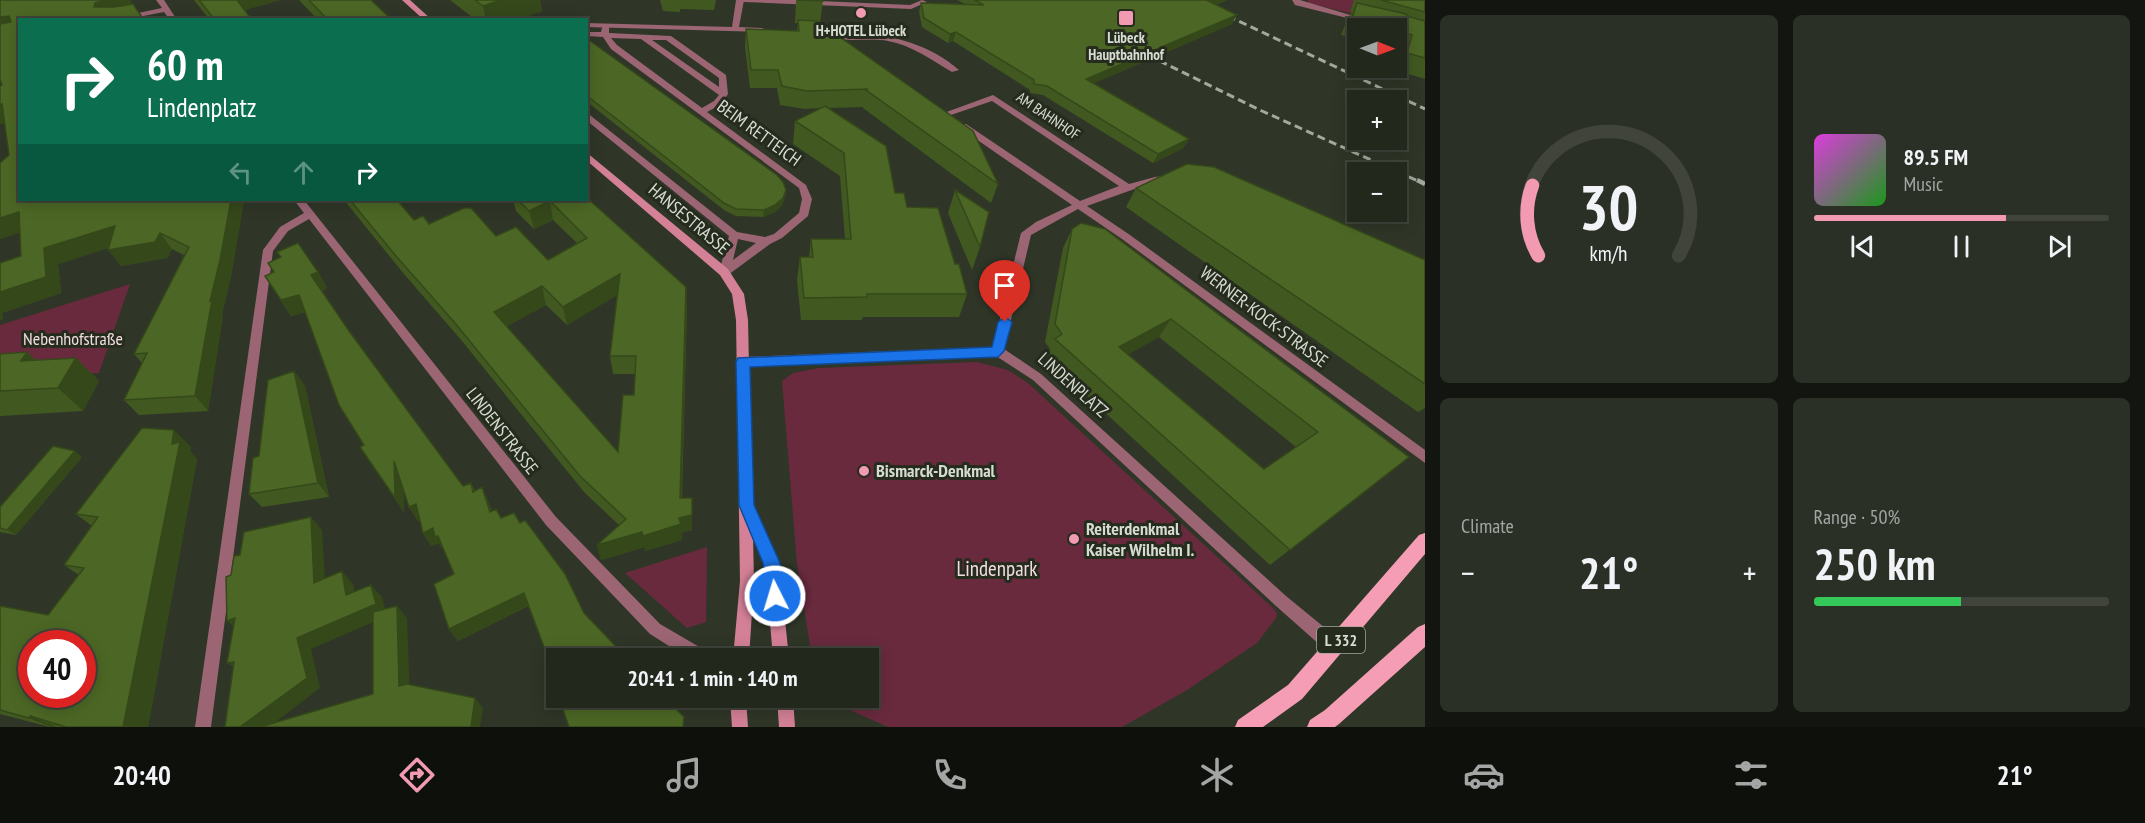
<!DOCTYPE html>
<meta charset="utf-8">
<style>
:root{--surface:#23281d;--page:#2b3026;--text:#f1f3f6;--muted:#a3a6a4;--line:#40443b;--accent:#f19ab2}
body{margin:0;font-family:"PT Sans Narrow",sans-serif;background:var(--page);color:var(--text);height:100vh;display:flex;flex-direction:column;font-size:22px;white-space:nowrap}
*{box-sizing:border-box;margin:0}
p{font-size:20px;color:var(--muted)}
.icon{flex:none;width:33px;height:33px;fill:none;stroke:currentColor;stroke-width:2;stroke-linecap:round;stroke-linejoin:round}
.map{position:relative;flex:1;overflow:hidden}
.side{display:flex;flex-direction:column;gap:15px;padding:15px;background:#131610;width:720px}
.side>*{flex:none}
.top-card{position:absolute;left:18px;top:18px;width:570px;height:183px;border-radius:0px;box-shadow:0 3px 15px #0003,0 0 0 2px var(--line);background:#0b6e4f;color:#fff;overflow:hidden}
.needle{width:39px;rotate:91deg}
.tools{position:absolute;left:1347px;top:18px;display:grid;gap:12px}
.tools a{display:grid;place-items:center;width:60px;height:60px;border-radius:0px;background:var(--surface);box-shadow:0 3px 15px #0003,0 0 0 2px var(--line);font-size:30px}
.speed{position:absolute;left:18px;top:630px;display:flex;gap:12px;font-size:30px;font-weight:700;text-align:center}
.speed>*{display:grid;place-content:center;width:78px;height:78px;border-radius:50%;background:var(--surface);box-shadow:0 3px 15px #0003,0 0 0 2px var(--line);line-height:1}
.speed .limit{border:9px solid #d22;background:#fff;color:#111}
.pin{position:absolute;display:grid;place-items:center;width:51px;height:51px;color:#fff;margin:-62px -26px;border-radius:50% 50% 50% 0;rotate:-45deg;box-shadow:0 0 6px #0007}
.pin .icon{rotate:45deg}
.me{position:absolute;width:66px;margin:-33px;rotate:355deg;stroke-linejoin:round;filter:drop-shadow(0 0 4px #0008)}
.turn{display:flex;align-items:center;gap:21px;height:126px;padding:0 30px;font-size:27px}
.turn .icon{width:78px;height:78px;stroke-width:2.5}
.turn b{display:block;font-size:42px;line-height:51px}
.lanes{display:flex;align-items:center;height:57px;padding:0 30px;background:#0003;justify-content:center;gap:30px;direction:ltr}
.lanes .off{opacity:.35}
.big{font-size:45px;font-weight:700;line-height:1.1}
.side .widget{flex:1;display:flex;flex-direction:column;justify-content:center;gap:9px;min-width:0;padding:0 21px;border-radius:9px;background:var(--page)}
.side .dial{align-items:center;gap:0}
.dial svg{height:156px;overflow:visible;fill:none;stroke:var(--line);stroke-width:7;stroke-linecap:round;text-anchor:middle}
.dial text{fill:var(--text);stroke:none}
.song{display:flex;align-items:center;gap:18px}
.cover{width:72px;height:72px;border-radius:9px;background:linear-gradient(135deg,hsl(300 70% 55%),hsl(120 70% 35%))}
.played{height:6px;border-radius:3px;background:linear-gradient(90deg,var(--accent) 65%,var(--line) 65%)}
.keys{display:flex;justify-content:space-around;direction:ltr}
.heat{display:flex;justify-content:space-between;align-items:center;font-size:33px;direction:ltr}
.charge{height:9px;border-radius:4px;background:linear-gradient(90deg,#34c759 50%,var(--line) 0)}
.side .tiles{flex:1;display:grid;gap:15px;grid-template-columns:repeat(2,1fr)}
.trip{position:absolute;left:546px;top:648px;width:333px;height:60px;border-radius:0px;background:var(--surface);box-shadow:0 3px 15px #0003,0 0 0 2px var(--line);font-weight:700;line-height:60px;text-align:center}
.tab-bar{display:flex;height:96px;justify-content:space-around;align-items:center;background:#0e100c;color:var(--muted)}
.tab-bar .icon{width:42px;height:42px}
.tab-bar .selected{color:var(--accent)}
.tab-bar b{font-size:27px;color:var(--text)}
main{display:flex;flex:1;min-height:0}
.map>svg:first-child{display:block}
.green{fill:#692a3e}
.lines{fill:none;stroke-linecap:round;stroke-linejoin:round}
.lane{fill:#9b6574;fill-rule:evenodd}
.street{fill:#9b6574;fill-rule:evenodd}
.secondary{fill:#d48097;fill-rule:evenodd}
.primary{fill:#f49db4;fill-rule:evenodd}
.rail-far1{stroke:#a3a99d;stroke-width:3;stroke-dasharray:8 4.5;stroke-linecap:butt}
.rail{stroke:#a3a99d;stroke-width:4.5;stroke-dasharray:11 5;stroke-linecap:butt}
.wall{fill:#415920;fill-rule:evenodd}
.shaded-wall{fill:#35481a}
.building{fill:#4c6725;stroke:#35481a;stroke-width:1.5;fill-rule:evenodd}
.route{fill:#1a73e8;stroke:#114b97;stroke-width:1.5}
.poi-dot{fill:#f19ab2;stroke:#252c1e;stroke-width:2}
.labels{text-anchor:middle;stroke-width:6;stroke-linejoin:round;paint-order:stroke}
.far-poi-label{font-size:15px;font-weight:bold;fill:#d7dcd2;stroke:#252c1e}
.far-street-label{font-size:15px;fill:#d7dcd2;stroke:#252c1e}
.shield{fill:#252c1e;stroke:#a2a79c;stroke-width:1.5}
.shield-label{font-size:16px;font-weight:bold;fill:#d7dcd2}
.street-label{font-size:18px;fill:#d7dcd2;stroke:#252c1e}
.park-label{font-size:18px;fill:#f2dce1;stroke:#252c1e}
.poi-label{font-size:18px;font-weight:bold;fill:#d7dcd2;stroke:#252c1e;text-anchor:start}
.near-park-label{font-size:21px;fill:#f2dce1;stroke:#252c1e}
</style>
<main>
<div class="map">
<svg width="1425" height="727" viewBox="0 0 1425 727">
<rect width="100%" height="100%" fill="#2f3627"/>
<!-- green -->
<path class="green" d="M1307 0H1425V32L1309 3Z
M130 284 99 373 0 378V325Z
M977 362 1008 370 1028 383 1273 608 1277 613 1276 618 1257 643 1187 690 1122 727H888L843 707 827 706 820 698H868V658H812L797 564 782 381 793 373 819 368Z
M707 547 706 622 687 628 625 573Z"/>
<g class="lines">
<!-- lane -->
<path class="lane" d="M740 0H797L910 5 922 0 927 2 911 9 744 2Z
M603 24H609V33L671 36 726 75 728 94 720 105 707 112 806 185 812 199 808 216 782 238 770 244 728 275H720L719 272 729 236 586 120V112L737 232 765 237 774 234 799 213 802 199 799 188 611 49 603 37 586 36V32H601ZM611 38 641 39 719 95 714 101 702 108 617 45ZM652 40H666L719 78V87ZM738 239 756 243 733 260Z
M858 34C893 34 932 46 959 70L952 72C932 60 911 45 888 41 875 38 843 42 836 38L840 36Z"/>
<!-- street -->
<path class="street" d="M156 0H164L177 20H170L164 12 123 20H105L162 8Z
M736 0H744L739 27 762 28 766 30 765 32 586 27V23L732 27Z
M1292 0H1300L1367 20 1363 22 1295 5Z
M993 95 1129 184 1155 177 1174 175V179L1140 187 1087 206 1130 235 1425 450V463L1122 239 1078 209 1031 235 1004 349 1041 374 1286 596 1341 641 1343 647 1341 653 1335 655 1329 653 1276 606 1033 380 996 356 743 367 739 365 737 362 739 359 743 357 993 347 1021 233 1036 222 1072 205 960 128V124H966L1080 201 1119 186 992 101 948 116 945 117 941 114Z
M294 200H304L556 517 660 624 708 652 710 658H688L650 634 546 525 309 219 288 231 273 251 211 727H195L263 250 280 227 304 213Z"/>
<!-- secondary -->
<path class="secondary" d="M402 0H410L432 20H424Z
M586 152 728 269 744 294 748 320 752 507 779 563 789 658H773L765 563 753 537 754 581 749 658H733L740 581 736 320 732 294 720 275 586 160Z
M730 698H746L748 727H732Z
M777 698H793L795 727H779Z"/>
<!-- primary -->
<path class="primary" d="M1425 533V554L1302 699 1263 727H1235L1238 720 1288 685 1419 535Z
M1425 624V647L1339 724 1335 727H1307L1310 720 1325 710 1418 627Z"/>
<!-- rail-far1 -->
<path class="rail-far1" d="M1194 0 1425 109
M1137 50 1262 111 1420 182"/>
<!-- rail -->
<path class="rail" d="M1417 180 1425 184"/>
</g>
<!-- wall -->
<path class="wall" d="M0 0H130L132 4 20 20V200H244L231 276 222 314 223 315 208 411 139 415 124 400 142 363 134 354 184 255 172 249 167 258 121 266 108 248 58 264 61 293 2 313 3 319 0 320V263L21 256 20 232 0 239V163L9 155 5 123 0 124V86L2 85Z
M194 0H280L245 10 252 20H210Z
M299 0H371L392 20H318Z
M450 0H540L542 11 516 20H476Z
M660 0H716L714 10 680 9V12L663 11Z
M796 0H823L820 23 998 184 991 203 863 108V107L828 108 895 193 955 264 967 294 959 317H863L862 320H801L797 280 800 257H809L811 239H845L840 176 793 144 795 121 820 108 805 109 780 105 777 88H750L745 47 746 29 797 31 798 23H795Z
M957 0H1227L1216 5 1232 24 1094 83 1189 139 1183 148 1153 163 1043 95 1030 93V90L953 41 948 43 922 27 919 12 921 3 965 4Z
M1353 0H1425V79L1395 70V68H1396V63L1399 51H1396V28H1358V40L1341 35 1347 20 1352 12 1350 11 1354 1Z
M586 38 786 190 785 197 782 205 775 212 763 217 736 216 724 210 586 101Z
M1136 188 1425 260V408L1418 412 1126 207Z
M955 190 980 247 972 270 948 213Z
M344 200H397L414 220 429 224 496 236 548 260 577 243 553 220 534 229 516 211 513 200H586L687 305 682 498H692V530L681 533 682 540 645 551V547L601 560 597 545 620 526 584 492 462 341 404 274ZM617 295 610 356 613 374H635L634 395 618 452 507 326 546 305 567 325Z
M1072 229 1409 457 1270 565 1046 358 1050 349 1045 342 1063 248ZM1159 337 1296 447 1264 469 1128 354Z
M298 243 318 272 327 288 322 291 349 331 463 486 471 483 475 491 482 487 492 511 496 509 501 518 514 513 520 523 525 520 565 574 584 613 627 658H556V691L551 675 554 674 528 606 458 641 449 629 434 584 454 574 444 550V551L439 543 431 546 423 533 420 520 418 521 409 507 403 489 404 512 370 462 360 447 364 445 339 405 305 312 291 316 265 276 274 272 268 263 281 257 277 252Z
M27 352 36 360 76 358 99 381 83 411 0 416V354Z
M294 371 305 386 329 497 262 507 249 494 259 456Z
M191 447 190 451 197 459 148 727H50L0 714V606L48 615 79 575 64 565 92 526 76 514Z
M82 457 16 535 0 532V507Z"/>
<!-- shaded-wall -->
<path class="shaded-wall" d="M108 0H130L136 11 94 7 95 3Z
M236 0H280L241 11Z
M501 0H540L542 11 516 20H486L483 6Z
M1211 0H1227L1204 10 1208 1Z
M1237 15 1232 24 1083 88 1086 79Z
M9 16 20 31 0 34V17Z
M956 32 953 41 948 43 950 34Z
M2 104 15 120 0 124V105Z
M1189 139 1183 148 1153 163 1158 154Z
M786 190 785 197 782 205 775 212 763 217 764 210Z
M231 200H244L231 276 222 314 223 315 208 411 195 396 210 301Z
M550 201 553 220 534 229 529 211Z
M19 212 33 228 0 239V218Z
M115 226 128 242 58 264 61 293 2 313 3 319 0 320V292L44 248Z
M160 233 172 249 167 258 121 266 108 250Z
M318 272 327 288 321 291 311 275Z
M620 274 622 292 567 325 563 307Z
M542 286 546 305 500 330 494 312Z
M686 287 687 305 681 513 680 498Z
M299 295 309 311 291 316 281 300Z
M1171 319 1159 337 1108 366 1119 347Z
M27 352 52 375 21 361Z
M76 358 99 381 83 411 58 388Z
M294 371 305 386 329 497 318 483Z
M174 430 191 447 190 451 197 459 148 727H123Z
M75 451 82 457 16 535 7 530Z
M394 461 403 475 404 512 395 498Z
M482 487 488 502 497 526 490 512Z
M692 498V530L681 533 682 540 645 551 643 536 679 518Z
M416 504 424 518 418 521 409 507Z
M311 517 322 530 326 596 314 583Z
M433 528 447 549 444 551 439 543 431 546 423 533Z
M642 532 645 547 601 560 597 545Z
M342 571 353 584 358 608 346 595Z
M371 585 382 597 387 616 311 649 320 688 269 727H240L297 638Z
M524 593 529 605 458 641 449 629Z
M397 606 407 618 410 697 399 686Z
M235 618 242 633 227 621Z
M234 662 243 674 227 663Z
M475 698 483 708 480 727H471Z
M30 716 57 727H52L29 718Z"/>
<!-- building -->
<path class="building" d="M0 0H108L95 3 94 7H114L133 4 144 20H94L93 19 90 20H20V200H231L220 260 210 301 212 300 195 396 124 400 147 353 134 354 189 247 160 233 155 242 108 250 115 226 44 248 46 277 0 292V263L21 256 19 212 0 218V163L9 155 2 104 0 105V86L2 85 0 79V24L11 22 9 16 0 17Z
M199 0H237L252 20H215Z
M309 0H371L392 20H328Z
M475 0H501L483 6Z
M797 0H823V1Z
M975 0H1211L1208 1 1237 15 1086 79 1189 139 1158 154 1047 86 1034 84V80L956 32 950 34 924 18 921 3 984 5Z
M1381 0H1425V12Z
M1357 3 1406 14 1407 16 1425 21V58L1407 53 1412 35 1396 30V28H1389L1352 18Z
M798 20 817 21 973 131 998 184 866 90 868 89 807 91 782 86 778 70H751L746 29 799 31Z
M586 38 777 175 783 182 786 190 783 198 775 205 764 210 736 209 724 203 586 95Z
M825 106 886 146 895 193H904L907 207 938 208 955 264H959L967 294H867V297L804 298 800 257H813L811 239H851L844 153 795 121Z
M1187 164 1214 167 1425 260V384L1136 188Z
M955 190 989 212 980 247Z
M586 197 686 287 680 498H692V515L679 518 681 524 643 536 642 532 597 545 626 519 580 476 455 323 396 256 350 200H397L414 220 423 216 429 224 464 208H471L496 236 516 227 548 260 587 238 550 201 529 211 518 200H586ZM620 274 610 356H636L634 395H623L618 452 494 312 542 286 563 307Z
M1081 223 1105 229 1409 457 1290 550 1055 339 1062 334 1055 324 1072 229ZM1171 319 1318 432 1264 469 1119 347Z
M298 243 318 272 311 275 349 331 463 486 471 483 473 492 482 487 490 512 496 509 501 518 514 513 520 523 525 520 565 574 584 613 627 658H556V691L551 675 554 674 524 593 449 629 434 584 454 574 438 536 435 537 433 528 423 533 416 504 409 507 394 461 395 498 360 447 364 445 339 405 299 295 281 300 265 276 274 272 268 263 281 257 277 252Z
M27 352 21 361 76 358 58 388 0 391V354Z
M294 371 318 483 249 494 253 458 259 456 268 380Z
M142 428 174 430 172 444 180 442 123 727H66L30 716 29 718 0 710V606L48 615 84 568 64 565 98 517 76 514ZM32 644H82V694H32Z
M53 446 75 451 7 530 0 528V507Z
M311 517 314 583 342 571 346 595 371 585 376 604 297 638 307 678 240 727H225L234 662 227 663 235 618 227 621 226 577 231 575 234 556 240 555 244 532Z
M397 606 399 686 407 684 475 698 471 727H260L373 694V612Z
M559 698H665L684 717 683 727H569Z"/>
<!-- route -->
<path class="route" d="M1005 317 1012 322 1004 351 998 357 750 367 754 505 780 563 783 596 781 602 775 604 769 602 763 563 739 505 736 362 738 358 992 347 998 322Z"/>
<!-- markers -->
<g class="poi-dot">
<circle cx="861" cy="13" r="6"/>
<rect x="1118" y="10" width="16" height="16" rx="3"/>
<circle cx="864" cy="471" r="6"/>
<circle cx="1074" cy="539" r="6"/>
</g>
<g class="labels">
<!-- far-poi labels -->
<g class="far-poi-label">
<text x="861" y="36">H+HOTEL Lübeck</text>
<text x="1126" y="43">Lübeck<tspan x="1126" dy="17">Hauptbahnhof</tspan></text>
</g>
<!-- far-street labels -->
<g class="far-street-label">
<text transform="translate(1048 116) rotate(34)" y="5">AM BAHNHOF</text>
</g>
<!-- shield labels -->
<rect class="shield" x="1317" y="627" width="48" height="26" rx="4.5"/>
<g class="shield-label">
<text x="1341" y="646">L 332</text>
</g>
<!-- street labels -->
<g class="street-label">
<text transform="translate(759 133) rotate(36)" y="6">BEIM RETTEICH</text>
<text transform="translate(689 219) rotate(40)" y="6">HANSESTRASSE</text>
<text transform="translate(1264 317) rotate(37)" y="6">WERNER-KOCK-STRASSE</text>
<text transform="translate(1073 385) rotate(42)" y="6">LINDENPLATZ</text>
<text transform="translate(502 431) rotate(52)" y="6">LINDENSTRASSE</text>
</g>
<!-- park labels -->
<g class="park-label">
<text x="73" y="345">Nebenhofstraße</text>
</g>
<!-- poi labels -->
<g class="poi-label">
<text x="876" y="477">Bismarck-Denkmal</text>
<text x="1086" y="535">Reiterdenkmal<tspan x="1086" dy="21">Kaiser Wilhelm I.</tspan></text>
</g>
<!-- near-park labels -->
<g class="near-park-label">
<text x="997" y="576">Lindenpark</text>
</g>
</g>
</svg>
<div class="tools">
<a><svg class="needle" viewBox="-14 -14 28 28"><path d="M0-13l5 13h-10z" fill="#e53935"/><path d="M0 13l5-13h-10z" fill="#a3a6a4"/></svg></a>
<a>+</a>
<a>−</a>
</div>
<div class="speed"><div class="limit">40</div></div>
<div class="pin" style="left:1005px;top:322px;background:#d93025"><svg class="icon" aria-label="arrive" viewBox="0 0 24 24"><path d="M6 21V4h12l-3 4 3 4H6"/></svg></div>
<svg class="me" style="left:775px;top:596px" viewBox="-20 -20 40 40"><circle r="17" fill="#1a73e8" stroke="#fff" stroke-width="3"/><path d="M0-11L8 9 0 5-8 9z" fill="#fff"/></svg>
<div class="trip">20:41 · 1 min · 140 m</div>
<div class="top-card">
<div class="turn"><svg class="icon" aria-label="right" viewBox="0 0 24 24"><path d="M7 20v-9h11M14 6l5 5-5 5"/></svg><div><b>60 m</b>Lindenplatz</div></div>
<div class="lanes"><svg class="icon off" aria-label="left" viewBox="0 0 24 24"><path d="M17 20v-9H6M10 6l-5 5 5 5"/></svg><svg class="icon off" aria-label="ahead" viewBox="0 0 24 24"><path d="M12 20V5M6 11l6-6 6 6"/></svg><svg class="icon" aria-label="right" viewBox="0 0 24 24"><path d="M7 20v-9h11M14 6l5 5-5 5"/></svg></div>
</div>
</div>
<section class="side">
<div class="tiles">
<div class="widget dial"><svg viewBox="0 0 100 80">
<path d="M14 69A42 42 0 1 1 86 69"/>
<path d="M14 69A42 42 0 0 1 11 33" stroke="#f19ab2"/>
<text x="50" y="56" font-size="32" font-weight="700">30</text>
<text x="50" y="72" font-size="11">km/h</text>
</svg></div>
<div class="widget">
<div class="song"><i class="cover"></i><div><b>89.5 FM</b><p>Music</p></div></div>
<div class="played"></div>
<div class="keys"><svg class="icon" aria-label="previous" viewBox="0 0 24 24"><path d="M18 5L8 12l10 7zM5 5v14"/></svg><svg class="icon" aria-label="pause" viewBox="0 0 24 24"><path d="M8 5v14M16 5v14"/></svg><svg class="icon" aria-label="next" viewBox="0 0 24 24"><path d="M6 5l10 7-10 7zM19 5v14"/></svg></div>
</div>
<div class="widget"><p>Climate</p>
<div class="heat"><a>−</a><b class="big">21°</b><a>+</a></div>
</div>
<div class="widget"><p>Range · 50%</p><b class="big">250 km</b><div class="charge"></div></div>
</div>
</section>
</main>
<nav class="tab-bar">
<b>20:40</b>
<svg class="icon selected" aria-label="directions" viewBox="0 0 24 24"><path d="M12 3l9 9-9 9-9-9zM9 14v-3h6M13 9l2 2-2 2"/></svg>
<svg class="icon" aria-label="music" viewBox="0 0 24 24"><path d="M9 18V5l10-2v13"/><circle cx="6" cy="18" r="3"/><circle cx="16" cy="16" r="3"/></svg>
<svg class="icon" aria-label="phone" viewBox="0 0 24 24"><path d="M5 4h4l2 5-3 2q2 4 5 5l2-3 5 2v4C11 20 4 13 5 4z"/></svg>
<svg class="icon" aria-label="climate" viewBox="0 0 24 24"><path d="M12 3v18M4 7l16 10M4 17L20 7"/></svg>
<svg class="icon" aria-label="car" viewBox="0 0 24 24"><path d="M5 17H2v-5l4-1 3-4h7l3 4 3 1v5h-3M9 17h6M6 11h13"/><circle cx="7" cy="17" r="2"/><circle cx="17" cy="17" r="2"/></svg>
<svg class="icon" aria-label="filters" viewBox="0 0 24 24"><path d="M4 7h16M4 17h16"/><circle cx="9" cy="7" r="2"/><circle cx="15" cy="17" r="2"/></svg>
<b>21°</b>
</nav>
